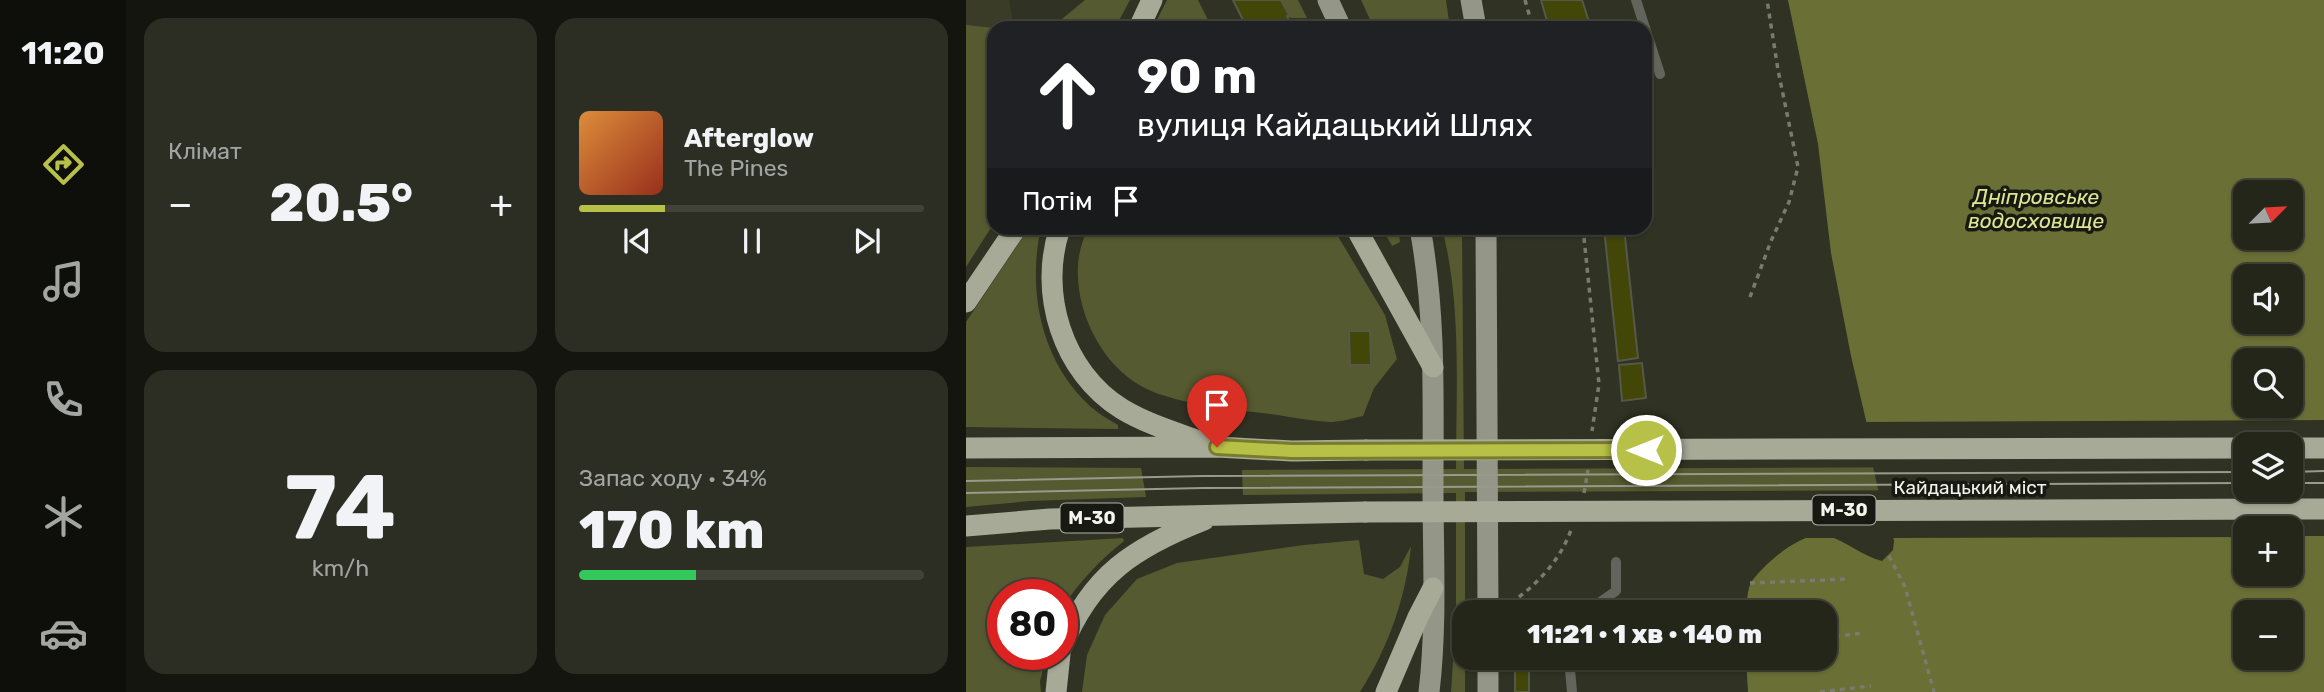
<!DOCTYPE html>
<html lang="uk">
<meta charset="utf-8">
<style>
:root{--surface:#24261a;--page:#2c2e23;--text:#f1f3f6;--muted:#a3a5a2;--line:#414339;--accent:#b8c147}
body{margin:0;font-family:Rubik,sans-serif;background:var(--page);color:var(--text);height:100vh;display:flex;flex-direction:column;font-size:26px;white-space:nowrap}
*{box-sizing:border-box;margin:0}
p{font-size:23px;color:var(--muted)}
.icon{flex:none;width:38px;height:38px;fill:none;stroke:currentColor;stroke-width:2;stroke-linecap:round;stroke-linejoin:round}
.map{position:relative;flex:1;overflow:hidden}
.side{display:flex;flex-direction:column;gap:18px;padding:18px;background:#14150e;width:840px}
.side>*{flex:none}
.hud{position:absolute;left:21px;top:21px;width:665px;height:214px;border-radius:21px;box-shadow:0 2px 5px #0004,0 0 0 2px var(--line);background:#202124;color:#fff;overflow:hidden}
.needle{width:46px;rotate:66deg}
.controls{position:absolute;left:1267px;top:180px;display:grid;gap:14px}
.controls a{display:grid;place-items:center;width:70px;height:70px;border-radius:14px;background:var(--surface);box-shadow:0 2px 5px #0004,0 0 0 2px var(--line);font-size:35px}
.speed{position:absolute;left:21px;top:579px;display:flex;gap:14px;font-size:35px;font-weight:700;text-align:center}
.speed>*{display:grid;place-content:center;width:91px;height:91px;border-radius:50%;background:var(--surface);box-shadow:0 2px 5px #0004,0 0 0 2px var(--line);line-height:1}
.speed .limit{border:10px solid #d22;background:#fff;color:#111}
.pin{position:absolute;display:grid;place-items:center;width:60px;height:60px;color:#fff;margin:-72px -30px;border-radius:50% 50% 50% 0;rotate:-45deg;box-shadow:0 0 7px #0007}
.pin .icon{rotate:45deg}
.me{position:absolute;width:77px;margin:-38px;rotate:270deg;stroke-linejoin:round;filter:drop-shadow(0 0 5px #0008)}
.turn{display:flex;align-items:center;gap:24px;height:147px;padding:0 35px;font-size:32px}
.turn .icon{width:91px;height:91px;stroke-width:2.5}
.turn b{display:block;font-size:49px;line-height:60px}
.then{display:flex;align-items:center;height:66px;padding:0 35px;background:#0003;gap:14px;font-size:26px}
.big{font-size:52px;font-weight:800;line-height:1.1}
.side .widget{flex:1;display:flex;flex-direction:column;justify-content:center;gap:10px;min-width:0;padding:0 24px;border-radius:21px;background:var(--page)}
.side .dial{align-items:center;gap:0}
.dial b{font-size:91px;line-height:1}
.song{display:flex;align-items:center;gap:21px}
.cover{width:84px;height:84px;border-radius:10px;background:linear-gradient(135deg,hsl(30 70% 55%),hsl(10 70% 35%))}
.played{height:7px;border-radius:4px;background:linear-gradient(90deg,var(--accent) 25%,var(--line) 25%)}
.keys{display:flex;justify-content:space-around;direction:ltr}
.heat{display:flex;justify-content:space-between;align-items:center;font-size:38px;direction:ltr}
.charge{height:10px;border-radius:5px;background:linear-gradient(90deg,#34c759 34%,var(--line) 0)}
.side .tiles{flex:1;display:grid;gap:18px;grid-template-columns:repeat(2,1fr)}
.trip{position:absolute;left:486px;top:600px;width:385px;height:70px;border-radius:21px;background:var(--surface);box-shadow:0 2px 5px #0004,0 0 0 2px var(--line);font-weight:800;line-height:70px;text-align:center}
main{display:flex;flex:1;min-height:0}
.tabs{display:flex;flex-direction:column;width:126px;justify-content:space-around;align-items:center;background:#0e0f0a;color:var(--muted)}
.tabs .icon{width:49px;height:49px}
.tabs .selected{color:var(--accent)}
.tabs b{font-size:32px;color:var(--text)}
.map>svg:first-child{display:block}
.built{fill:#3a3c27}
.green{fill:#565a30}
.water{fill:#6a6f36;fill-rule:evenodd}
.pier{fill:#303223;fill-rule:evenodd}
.building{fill:#424607;stroke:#565848;stroke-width:2}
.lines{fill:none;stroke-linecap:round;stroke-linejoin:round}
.path{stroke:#7a7b6e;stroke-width:3.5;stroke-dasharray:5 5;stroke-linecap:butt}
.lane{stroke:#63645c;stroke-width:10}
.primary{stroke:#949687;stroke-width:21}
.highway{stroke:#a7aa97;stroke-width:21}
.tram{stroke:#999a8e;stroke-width:2}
.highway-bridge{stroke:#a7aa97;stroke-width:21}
.route-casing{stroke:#787d2e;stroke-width:18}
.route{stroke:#b8c147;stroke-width:12}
.labels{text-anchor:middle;stroke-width:7;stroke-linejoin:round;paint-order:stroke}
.shield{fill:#181912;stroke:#b1b2a9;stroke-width:2}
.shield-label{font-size:18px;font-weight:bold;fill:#f3f4ea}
.street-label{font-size:19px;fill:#f3f4ea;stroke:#181912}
.water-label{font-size:21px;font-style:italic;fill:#dde690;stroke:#181912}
</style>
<main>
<nav class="tabs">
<b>11:20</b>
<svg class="icon selected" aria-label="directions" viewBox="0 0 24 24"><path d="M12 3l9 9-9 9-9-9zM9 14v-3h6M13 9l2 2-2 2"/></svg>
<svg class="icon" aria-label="music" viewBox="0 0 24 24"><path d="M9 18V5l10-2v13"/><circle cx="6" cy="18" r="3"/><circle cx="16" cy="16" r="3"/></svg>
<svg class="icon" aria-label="phone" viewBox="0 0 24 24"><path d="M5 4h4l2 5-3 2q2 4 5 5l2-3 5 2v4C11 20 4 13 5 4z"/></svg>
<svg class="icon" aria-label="climate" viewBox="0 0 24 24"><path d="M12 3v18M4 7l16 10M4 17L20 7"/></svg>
<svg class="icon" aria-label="car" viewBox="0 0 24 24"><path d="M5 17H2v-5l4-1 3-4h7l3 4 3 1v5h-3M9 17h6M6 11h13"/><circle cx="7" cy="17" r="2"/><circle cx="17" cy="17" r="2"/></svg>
</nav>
<section class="side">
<div class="tiles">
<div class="widget"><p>Клімат</p>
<div class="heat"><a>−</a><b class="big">20.5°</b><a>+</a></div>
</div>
<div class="widget">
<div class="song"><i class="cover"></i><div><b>Afterglow</b><p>The Pines</p></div></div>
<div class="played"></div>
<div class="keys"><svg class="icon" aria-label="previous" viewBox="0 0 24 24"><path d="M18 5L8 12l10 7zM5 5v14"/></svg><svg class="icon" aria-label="pause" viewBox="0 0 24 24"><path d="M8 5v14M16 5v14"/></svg><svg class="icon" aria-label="next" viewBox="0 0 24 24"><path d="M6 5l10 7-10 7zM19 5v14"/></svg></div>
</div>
<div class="widget dial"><b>74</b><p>km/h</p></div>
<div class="widget"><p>Запас ходу · 34%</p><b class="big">170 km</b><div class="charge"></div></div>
</div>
</section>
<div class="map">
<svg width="1358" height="692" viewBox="0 0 1358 692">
<rect width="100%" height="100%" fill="#303223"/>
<!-- built -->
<path class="built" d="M0 0H43L48 28H28L0 135Z"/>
<!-- green -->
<path class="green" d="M119 0H164L149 28H85Z
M201 0H232L246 28H187Z
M310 0H332L341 18H325L319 16Z
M395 0H480L484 28H408Z
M0 25 29 28 28 223 0 267Z
M63 228H75C61 291 75 362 125 407 133 414 143 420 152 425V429L0 427V322Z
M122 228H367L419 315 431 359 408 388 397 416C387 418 375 422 365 422 342 421 318 415 296 413 262 409 205 403 175 386 134 363 109 310 112 264 113 251 117 239 122 228Z
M416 228H432L434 242 426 246Z
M476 228H496L498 469 1237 466 1279 489 499 492V692H485L490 614V493L277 495 276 470 490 469C490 390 496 305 476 228Z
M0 467 175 468 180 497 64 501 0 507Z
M157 538 158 541C133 561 114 581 96 608V595H37V654L81 655 74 681 75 692H0V547Z
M393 540 398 574 417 579 434 567 445 546C440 598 422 648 394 692H116L121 655 139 615 171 579 211 563 338 545Z"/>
<!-- water -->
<path class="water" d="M822 0H1358V692H782L780 658H859V612H780C781 603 781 588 786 581 799 563 839 528 862 536 882 542 896 556 916 561L927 550 928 541 885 356 865 253 852 144ZM1279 192H1325V238H1279ZM1279 276H1325V322H1279ZM1279 360H1325V406H1279ZM1279 444H1325V490H1279ZM1279 528H1325V574H1279ZM1279 612H1325V658H1279Z"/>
<!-- pier -->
<path class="pier" d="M1358 420V536H1325V528H1279V537L923 538 897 422ZM1279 444H1325V490H1279Z
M859 531 875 538H832L839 534Z"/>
<!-- building -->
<path class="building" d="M267 0H315L323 15 321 16 326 28H281Z
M575 0H616L625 28H583Z
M638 228H658L672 358 652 361Z
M383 331H404L405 365H384Z
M676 363 680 398 656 401 653 365Z
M549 658H563V692H549Z"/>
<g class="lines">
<!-- path -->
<path class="path" d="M559 0 567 28
M617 228 633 384 626 431
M784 297 805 241 823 202 832 167 812 70 801 0
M618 493 622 470
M923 556 939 587 968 692
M784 583 882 579
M553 597C575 580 595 558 605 530
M859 637 899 633
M854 692 905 686"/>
<!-- lane -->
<path class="lane" d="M670 0 694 74
M522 602 554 612
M620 612 650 591V562
M603 658 606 692"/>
<!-- primary -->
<path class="primary" d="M362 0 375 28
M505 0 510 28
M454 228C470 314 467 401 467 489 467 556 471 625 463 692
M520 228 522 612
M522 692V658"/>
<!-- highway -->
<path class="highway" d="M173 28 186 0
M94 228C72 292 96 372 156 409 181 424 208 432 236 442
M390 228 467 367
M0 302 50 228
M0 448 251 447 326 451 400 450
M1325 448H1358
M0 526 84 519 399 512
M96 647C125 575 169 547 238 520
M90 692 94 654
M420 692 452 617 467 588"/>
<!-- tram -->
<path class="tram" d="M1325 472 1358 471
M0 481 237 476 1279 472
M1325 483H1358
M0 493 237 488 1279 483"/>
<!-- highway-bridge -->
<path class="highway-bridge" d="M400 450 1279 448
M399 512 1358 509"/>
</g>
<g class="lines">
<defs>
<path id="route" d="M251 447 326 451 680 450"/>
</defs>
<!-- route casing -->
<use href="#route" class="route-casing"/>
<!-- route -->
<use href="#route" class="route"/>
</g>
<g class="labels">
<!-- shield labels -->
<g class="shield">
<rect x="846.5" y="495.5" width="63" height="29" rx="5"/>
<rect x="94.5" y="503.5" width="63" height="29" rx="5"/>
</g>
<g class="shield-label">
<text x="878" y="516">М-30</text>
<text x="126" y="524">М-30</text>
</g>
<!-- street labels -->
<g class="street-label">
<text x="1004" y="494">Кайдацький міст</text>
</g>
<!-- water labels -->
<g class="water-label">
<text x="1070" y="204">Дніпровське<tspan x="1070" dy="24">водосховище</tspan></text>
</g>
</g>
</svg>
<div class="controls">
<a><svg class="needle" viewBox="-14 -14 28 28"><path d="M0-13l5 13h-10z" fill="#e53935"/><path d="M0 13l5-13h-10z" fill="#a3a5a2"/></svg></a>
<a><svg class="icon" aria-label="sound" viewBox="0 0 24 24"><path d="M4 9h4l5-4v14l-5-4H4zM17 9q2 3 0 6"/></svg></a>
<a><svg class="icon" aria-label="search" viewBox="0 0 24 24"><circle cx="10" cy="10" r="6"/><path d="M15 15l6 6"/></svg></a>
<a><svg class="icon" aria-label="layers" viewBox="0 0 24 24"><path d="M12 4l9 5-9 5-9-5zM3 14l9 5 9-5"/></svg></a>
<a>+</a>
<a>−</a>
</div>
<div class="speed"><div class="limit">80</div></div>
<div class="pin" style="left:251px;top:447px;background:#d93025"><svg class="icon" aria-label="arrive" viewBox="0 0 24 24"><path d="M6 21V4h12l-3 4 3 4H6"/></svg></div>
<svg class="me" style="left:680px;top:450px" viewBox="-20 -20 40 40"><circle r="17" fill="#b8c147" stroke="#fff" stroke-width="3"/><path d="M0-11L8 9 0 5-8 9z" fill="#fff"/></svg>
<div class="trip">11:21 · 1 хв · 140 m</div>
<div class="hud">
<div class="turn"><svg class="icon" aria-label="ahead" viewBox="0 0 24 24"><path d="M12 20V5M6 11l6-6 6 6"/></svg><div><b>90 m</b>вулиця Кайдацький Шлях</div></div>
<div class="then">Потім<svg class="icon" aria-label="arrive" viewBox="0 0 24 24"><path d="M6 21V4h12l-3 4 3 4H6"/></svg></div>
</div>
</div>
</main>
